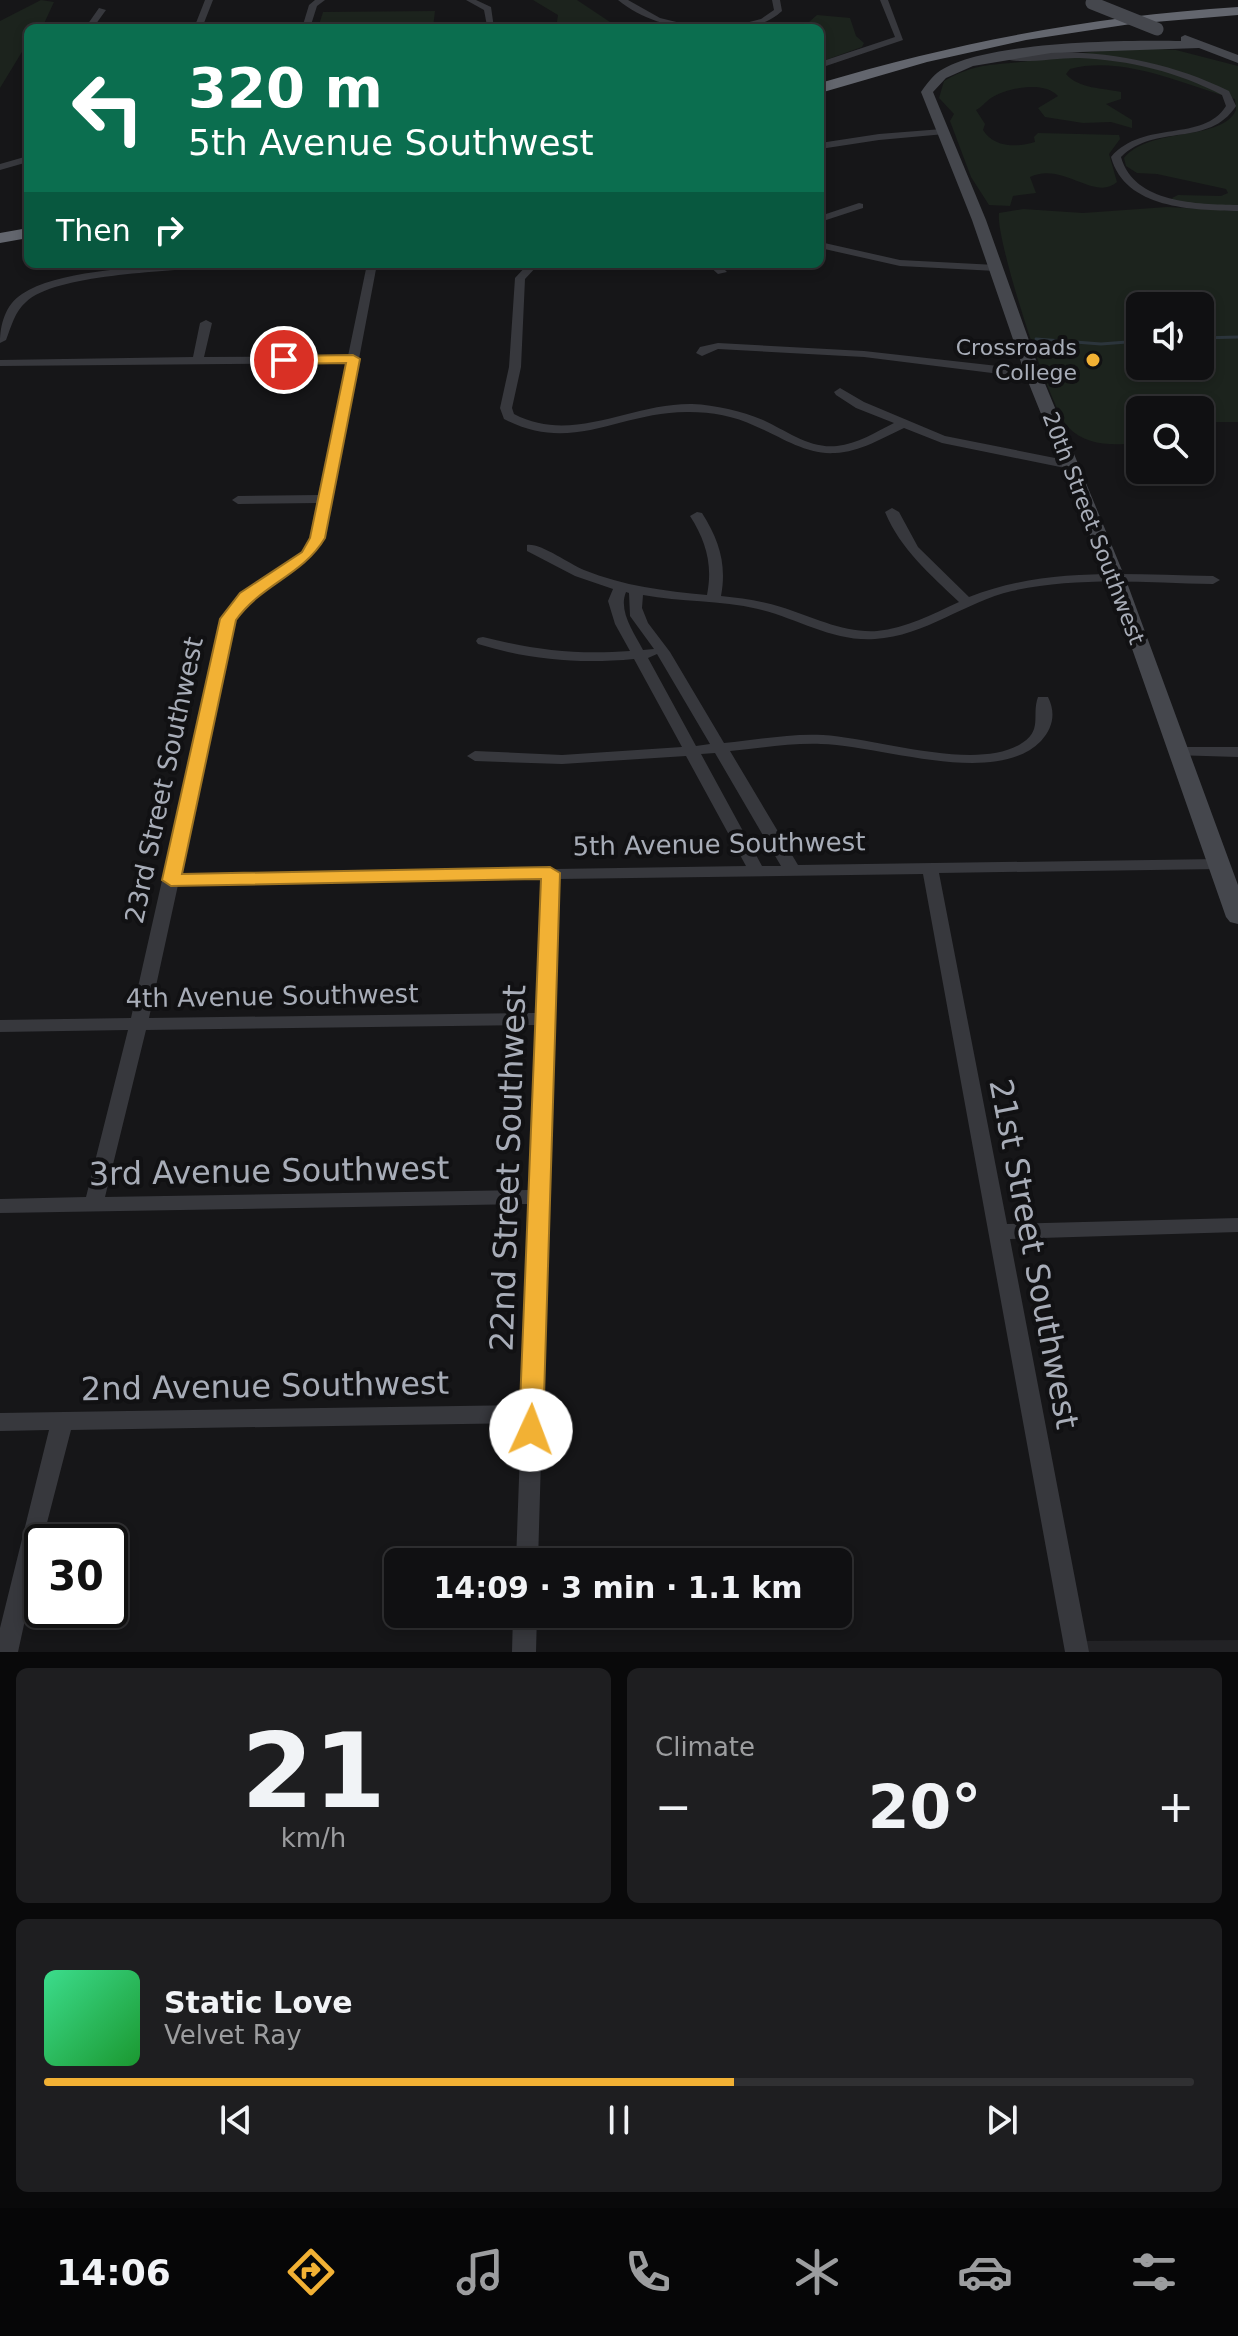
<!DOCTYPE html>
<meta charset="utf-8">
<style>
:root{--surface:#101012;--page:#1e1e20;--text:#f1f3f6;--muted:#9c9d9f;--line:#303032;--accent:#f2b134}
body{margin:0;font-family:"DejaVu Sans",sans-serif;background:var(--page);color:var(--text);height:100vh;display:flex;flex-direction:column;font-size:30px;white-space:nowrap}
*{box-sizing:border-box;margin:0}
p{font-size:26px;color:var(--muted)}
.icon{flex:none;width:44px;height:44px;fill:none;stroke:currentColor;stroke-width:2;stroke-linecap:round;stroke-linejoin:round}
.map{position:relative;height:1652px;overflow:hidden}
.drawer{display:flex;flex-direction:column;gap:16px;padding:16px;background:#09090a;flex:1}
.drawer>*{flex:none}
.guide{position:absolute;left:24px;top:24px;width:800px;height:244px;border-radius:12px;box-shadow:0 4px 12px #0003,0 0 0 2px var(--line);background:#0b6e4f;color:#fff;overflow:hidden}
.tools{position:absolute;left:1126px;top:292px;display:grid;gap:16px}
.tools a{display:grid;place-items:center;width:88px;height:88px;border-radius:12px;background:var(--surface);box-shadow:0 4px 12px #0003,0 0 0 2px var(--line);font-size:40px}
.speed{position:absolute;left:24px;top:1524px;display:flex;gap:16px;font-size:40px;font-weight:700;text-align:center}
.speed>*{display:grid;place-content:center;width:104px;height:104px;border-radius:50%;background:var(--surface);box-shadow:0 4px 12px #0003,0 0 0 2px var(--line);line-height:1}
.speed .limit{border:4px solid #111;border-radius:12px;background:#fff;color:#111}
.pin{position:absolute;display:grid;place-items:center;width:68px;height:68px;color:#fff;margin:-34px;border:4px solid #fff;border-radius:50%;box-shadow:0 2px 8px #0007}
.me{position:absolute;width:88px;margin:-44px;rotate:2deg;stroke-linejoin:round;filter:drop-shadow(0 0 6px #0008)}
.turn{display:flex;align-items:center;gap:28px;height:168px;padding:0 32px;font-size:36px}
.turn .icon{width:104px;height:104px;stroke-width:2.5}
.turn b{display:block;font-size:56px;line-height:68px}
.then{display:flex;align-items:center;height:76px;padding:0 32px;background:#0003;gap:16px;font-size:30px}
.big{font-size:60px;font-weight:700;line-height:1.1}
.drawer .widget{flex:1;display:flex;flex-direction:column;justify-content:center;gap:12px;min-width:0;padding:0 28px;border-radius:12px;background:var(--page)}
.drawer .dial{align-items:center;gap:0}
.dial b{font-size:104px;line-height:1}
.song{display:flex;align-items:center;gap:24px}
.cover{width:96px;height:96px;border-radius:12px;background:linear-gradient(135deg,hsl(150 70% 55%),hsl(130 70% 35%))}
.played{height:8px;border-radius:4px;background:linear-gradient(90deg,var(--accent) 60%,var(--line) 60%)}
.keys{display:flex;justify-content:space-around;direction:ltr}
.heat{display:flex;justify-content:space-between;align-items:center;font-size:44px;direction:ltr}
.drawer .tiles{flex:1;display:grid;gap:16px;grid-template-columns:1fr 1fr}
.widget:last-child{grid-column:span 2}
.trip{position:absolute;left:384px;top:1548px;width:468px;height:80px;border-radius:12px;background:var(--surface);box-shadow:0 4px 12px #0003,0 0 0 2px var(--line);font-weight:700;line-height:80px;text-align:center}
.tabs{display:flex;height:128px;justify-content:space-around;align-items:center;background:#060607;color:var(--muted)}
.tabs .icon{width:56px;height:56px}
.tabs .current{color:var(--accent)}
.tabs b{font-size:36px;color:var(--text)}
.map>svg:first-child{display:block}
.built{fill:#222225}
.green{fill:#1c231d;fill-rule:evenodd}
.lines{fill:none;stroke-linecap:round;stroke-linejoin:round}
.stream{stroke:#2c353c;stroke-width:3}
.street{fill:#37383d;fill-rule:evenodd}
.secondary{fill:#45474d;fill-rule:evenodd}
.highway{fill:#63666e;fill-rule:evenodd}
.secondary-bridge{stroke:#45474d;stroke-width:13}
.route{fill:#f2b134;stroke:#9d7322;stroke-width:2}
.poi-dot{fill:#f2b134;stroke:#111113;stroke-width:3}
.labels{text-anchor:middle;stroke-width:8;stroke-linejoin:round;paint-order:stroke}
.far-poi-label{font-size:22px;fill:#a8adb8;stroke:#111113;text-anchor:end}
.far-street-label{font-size:22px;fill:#a8adb8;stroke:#111113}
.street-label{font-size:26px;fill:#a8adb8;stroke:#111113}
.near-street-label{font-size:32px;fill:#a8adb8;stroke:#111113}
</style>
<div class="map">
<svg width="1238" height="1652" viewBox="0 0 1238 1652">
<rect width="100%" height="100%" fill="#161618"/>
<!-- built -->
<path class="built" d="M1238 1640V1652H1077L1075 1641Z"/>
<!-- green -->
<path class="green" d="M41 0 54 2 42 28H28V42L0 88V21Z
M533 0H577L619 28H556L558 15Z
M435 11 433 28H318L323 12Z
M817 15 850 18 856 36 864 43 862 47 820 62V28L809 22Z
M1176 50 1238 66V207L1175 202 1172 198 1178 195 1221 196 1228 193 1226 189 1157 174 1137 173 1126 166 1124 158C1150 126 1222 142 1236 110L1235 99C1184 85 1124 55 1070 69L1066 74C1079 89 1103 88 1121 92V99L1106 104 1132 120V128L1111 122 1083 123 1045 117 1038 108 1058 96C1044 80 1007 88 991 98 985 102 982 107 976 110L985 124 983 130C993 147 1017 148 1035 142L1034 137 1038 133 1119 135 1120 139 1109 154 1117 182C1095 202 1062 161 1030 177L1036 193 1013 196 1010 206 989 205 971 177 950 121 954 114 939 98 944 81C982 60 995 67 1034 60 1083 52 1126 47 1176 50Z
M1167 207 1238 211V422H1200V410H1140V423L1133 428 1125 444C1104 445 1083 443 1068 427 1050 408 995 239 999 213L1023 209 1083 213ZM1140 306H1200V366H1140Z"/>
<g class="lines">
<!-- stream -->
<path class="stream" d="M1200 338 1238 337
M1036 339 1101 344 1140 341"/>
<!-- street -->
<path class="street" d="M205 0H213L202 28H194Z
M315 0H325L317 6 310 28H302L309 5Z
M466 0H476L491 7 494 28 487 26 484 10Z
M618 0H628L660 18 701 28C670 28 642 19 618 0Z
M772 0H780L782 11C766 26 747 28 726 28L761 19 774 10Z
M880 0H888L903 40 820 68V62L895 37Z
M99 8 106 10 93 28H85Z
M1061 52C1120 53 1176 65 1229 91L1236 106C1209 148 1155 123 1121 157 1134 204 1198 204 1238 205V211C1193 210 1125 209 1111 157 1144 119 1203 143 1226 106L1222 95C1178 72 1129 60 1079 58 1058 57 1016 66 1000 57L1004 54Z
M942 129 945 130V134L879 140 820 149V143L879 134Z
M28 156V162L0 170V164Z
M859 203 863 204V208L820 222V216Z
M820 242 900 260 996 265 1001 268 996 271 900 266 820 248Z
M174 264H212L207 267C166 272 55 274 26 302 15 311 11 327 6 340L0 343C0 325 5 305 22 294 56 271 133 268 174 264Z
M367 264H377L325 538C300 576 258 582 235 619L180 875 746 866 686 756 562 764 475 761 467 756 475 751 562 755 682 747 634 659C580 664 530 660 478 644L476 641 478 638 483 637C535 650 576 655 630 651L615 624 608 601 613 589 575 576 527 551V545C541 543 569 564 584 570 623 586 665 591 707 595 713 565 706 541 690 516L697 512 702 513C719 540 727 564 721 596 741 598 762 601 781 607 813 617 843 633 877 631 906 628 933 614 959 602 930 574 901 550 885 512L892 508 899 512 918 547 969 597C1047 566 1131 575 1213 576L1220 580 1213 584C1147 583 1078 576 1012 591 965 602 925 636 875 639 833 642 797 618 758 609 720 600 681 602 643 595L642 608 648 623 670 652 724 743C757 740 791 733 823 735 875 738 973 771 1019 745 1044 731 1031 716 1038 697H1048C1056 713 1053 728 1041 741 995 788 880 745 821 744 791 743 759 748 730 751L798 865 1219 859 1227 864 1219 869 939 873 1007 1224 1238 1218V1232L1010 1239 1089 1652H1065L923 874 558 879 538 1562H516L521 1423 71 1430 42 1542 18 1652H0V1628L49 1430 0 1431V1413L521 1405 529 1204 0 1213V1199L86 1197 128 1030 0 1032V1020L131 1018 221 619 242 592 294 558 305 548 311 538 318 503 238 504 232 500 238 496 320 495 347 363 0 366V360L193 357 200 323 206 320 212 323 204 357 348 356ZM626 592 629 593 630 616 654 649 643 650C634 633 618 611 626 592ZM657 654 710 744 696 746 648 658ZM715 753 781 866H762L701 754ZM542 879 536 1013 149 1018 178 885ZM536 1025 530 1190 105 1197 146 1030Z
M528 264H539L525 279 521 367 512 408 514 414C573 445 630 403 692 404 716 405 741 411 763 420 787 431 810 449 837 446 857 444 876 432 894 423L856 408 836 395 834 392 840 388 864 402 945 436 1070 461 1076 465 1070 469 942 443 904 428C882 438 860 452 835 453 806 455 781 437 755 426 734 416 712 412 689 412 620 411 573 455 504 419L500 408 509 367 515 278Z
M707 264H719L727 272 718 274Z
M718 343 864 351 1033 370 1039 374 1033 378 864 357 718 349 702 356 696 353 700 347Z
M1178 747H1238V757L1173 755 1170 752 1173 749Z
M513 1614H537L536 1652H512Z"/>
<!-- secondary -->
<path class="secondary" d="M1185 35 1238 55V63L1199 48 1051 53 973 66 946 78 933 92 986 220 1041 374 1126 580 1238 885V924L1230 922 1226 917 1108 580 1025 374 972 220 921 92C925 86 931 78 937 73 979 41 1126 40 1181 41V37Z"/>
<!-- highway -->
<path class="highway" d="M1238 7V15L1131 24 1026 40 927 62 820 93V83C957 42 1095 16 1238 7Z
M28 228V238L0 243V233Z"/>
<!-- secondary-bridge -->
<path class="secondary-bridge" d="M1092 3 1157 29"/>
</g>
<!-- route -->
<path class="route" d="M353 355 360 359 325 538C302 576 263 583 236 620L182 874 550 867 560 873 543 1430 540 1437 531 1440 522 1437 519 1430 541 879 171 886 162 880 220 619 240 593 302 552 310 538 346 363 284 364 277 360 284 356Z"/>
<!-- markers -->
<circle class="poi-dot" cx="1093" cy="360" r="8"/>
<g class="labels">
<!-- far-poi labels -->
<g class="far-poi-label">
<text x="1077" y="355">Crossroads<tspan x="1077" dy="25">College</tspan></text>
</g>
<!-- far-street labels -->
<g class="far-street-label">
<text transform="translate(1094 528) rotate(69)" y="8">20th Street Southwest</text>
</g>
<!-- street labels -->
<g class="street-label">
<text transform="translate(164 780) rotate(-78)" y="9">23rd Street Southwest</text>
<text transform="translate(719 844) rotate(-1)" y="9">5th Avenue Southwest</text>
<text transform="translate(272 996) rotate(-1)" y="9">4th Avenue Southwest</text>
</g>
<!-- near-street labels -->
<g class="near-street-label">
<text transform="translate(508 1168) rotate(-88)" y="11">22nd Street Southwest</text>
<text transform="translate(269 1171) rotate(-1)" y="11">3rd Avenue Southwest</text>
<text transform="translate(1034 1254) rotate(79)" y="11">21st Street Southwest</text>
<text transform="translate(265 1386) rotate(-1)" y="11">2nd Avenue Southwest</text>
</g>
</g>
</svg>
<div class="tools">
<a><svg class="icon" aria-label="sound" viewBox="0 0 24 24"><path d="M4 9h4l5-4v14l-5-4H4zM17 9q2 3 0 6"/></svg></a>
<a><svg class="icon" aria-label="search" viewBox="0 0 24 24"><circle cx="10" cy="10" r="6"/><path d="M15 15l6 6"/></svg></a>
</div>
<div class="speed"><div class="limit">30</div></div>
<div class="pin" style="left:284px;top:360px;background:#d93025"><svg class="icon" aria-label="arrive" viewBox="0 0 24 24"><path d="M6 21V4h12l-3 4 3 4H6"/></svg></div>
<svg class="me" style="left:531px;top:1430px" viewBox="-20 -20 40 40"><circle r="19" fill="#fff"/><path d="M0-13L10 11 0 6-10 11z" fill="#f2b134"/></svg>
<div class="trip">14:09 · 3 min · 1.1 km</div>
<div class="guide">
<div class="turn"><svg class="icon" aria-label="left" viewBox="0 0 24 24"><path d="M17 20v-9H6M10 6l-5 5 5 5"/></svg><div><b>320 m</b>5th Avenue Southwest</div></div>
<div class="then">Then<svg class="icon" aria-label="right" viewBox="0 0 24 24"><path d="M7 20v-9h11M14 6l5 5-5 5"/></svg></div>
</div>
</div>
<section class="drawer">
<div class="tiles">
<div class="widget dial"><b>21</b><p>km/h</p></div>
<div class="widget"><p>Climate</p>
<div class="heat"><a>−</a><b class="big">20°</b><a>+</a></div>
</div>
<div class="widget">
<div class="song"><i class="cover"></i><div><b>Static Love</b><p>Velvet Ray</p></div></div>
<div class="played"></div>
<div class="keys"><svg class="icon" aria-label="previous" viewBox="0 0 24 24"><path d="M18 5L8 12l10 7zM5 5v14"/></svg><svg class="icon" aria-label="pause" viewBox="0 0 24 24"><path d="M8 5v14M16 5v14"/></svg><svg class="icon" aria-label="next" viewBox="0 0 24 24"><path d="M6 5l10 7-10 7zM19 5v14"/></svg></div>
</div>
</div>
</section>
<nav class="tabs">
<b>14:06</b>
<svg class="icon current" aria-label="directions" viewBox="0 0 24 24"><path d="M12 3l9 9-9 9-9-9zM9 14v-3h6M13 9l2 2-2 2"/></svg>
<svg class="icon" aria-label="music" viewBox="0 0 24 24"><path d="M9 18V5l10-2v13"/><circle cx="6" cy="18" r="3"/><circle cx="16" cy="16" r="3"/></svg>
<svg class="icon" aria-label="phone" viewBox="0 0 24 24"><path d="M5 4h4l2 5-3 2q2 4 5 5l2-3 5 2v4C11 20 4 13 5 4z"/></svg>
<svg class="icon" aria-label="climate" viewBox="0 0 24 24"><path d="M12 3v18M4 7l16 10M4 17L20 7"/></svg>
<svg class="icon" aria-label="car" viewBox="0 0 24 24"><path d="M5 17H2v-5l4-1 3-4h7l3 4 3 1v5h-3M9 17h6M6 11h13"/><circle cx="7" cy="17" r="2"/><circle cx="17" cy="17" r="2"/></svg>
<svg class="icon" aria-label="filters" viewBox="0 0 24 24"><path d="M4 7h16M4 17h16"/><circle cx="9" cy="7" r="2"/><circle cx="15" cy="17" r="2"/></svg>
</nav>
